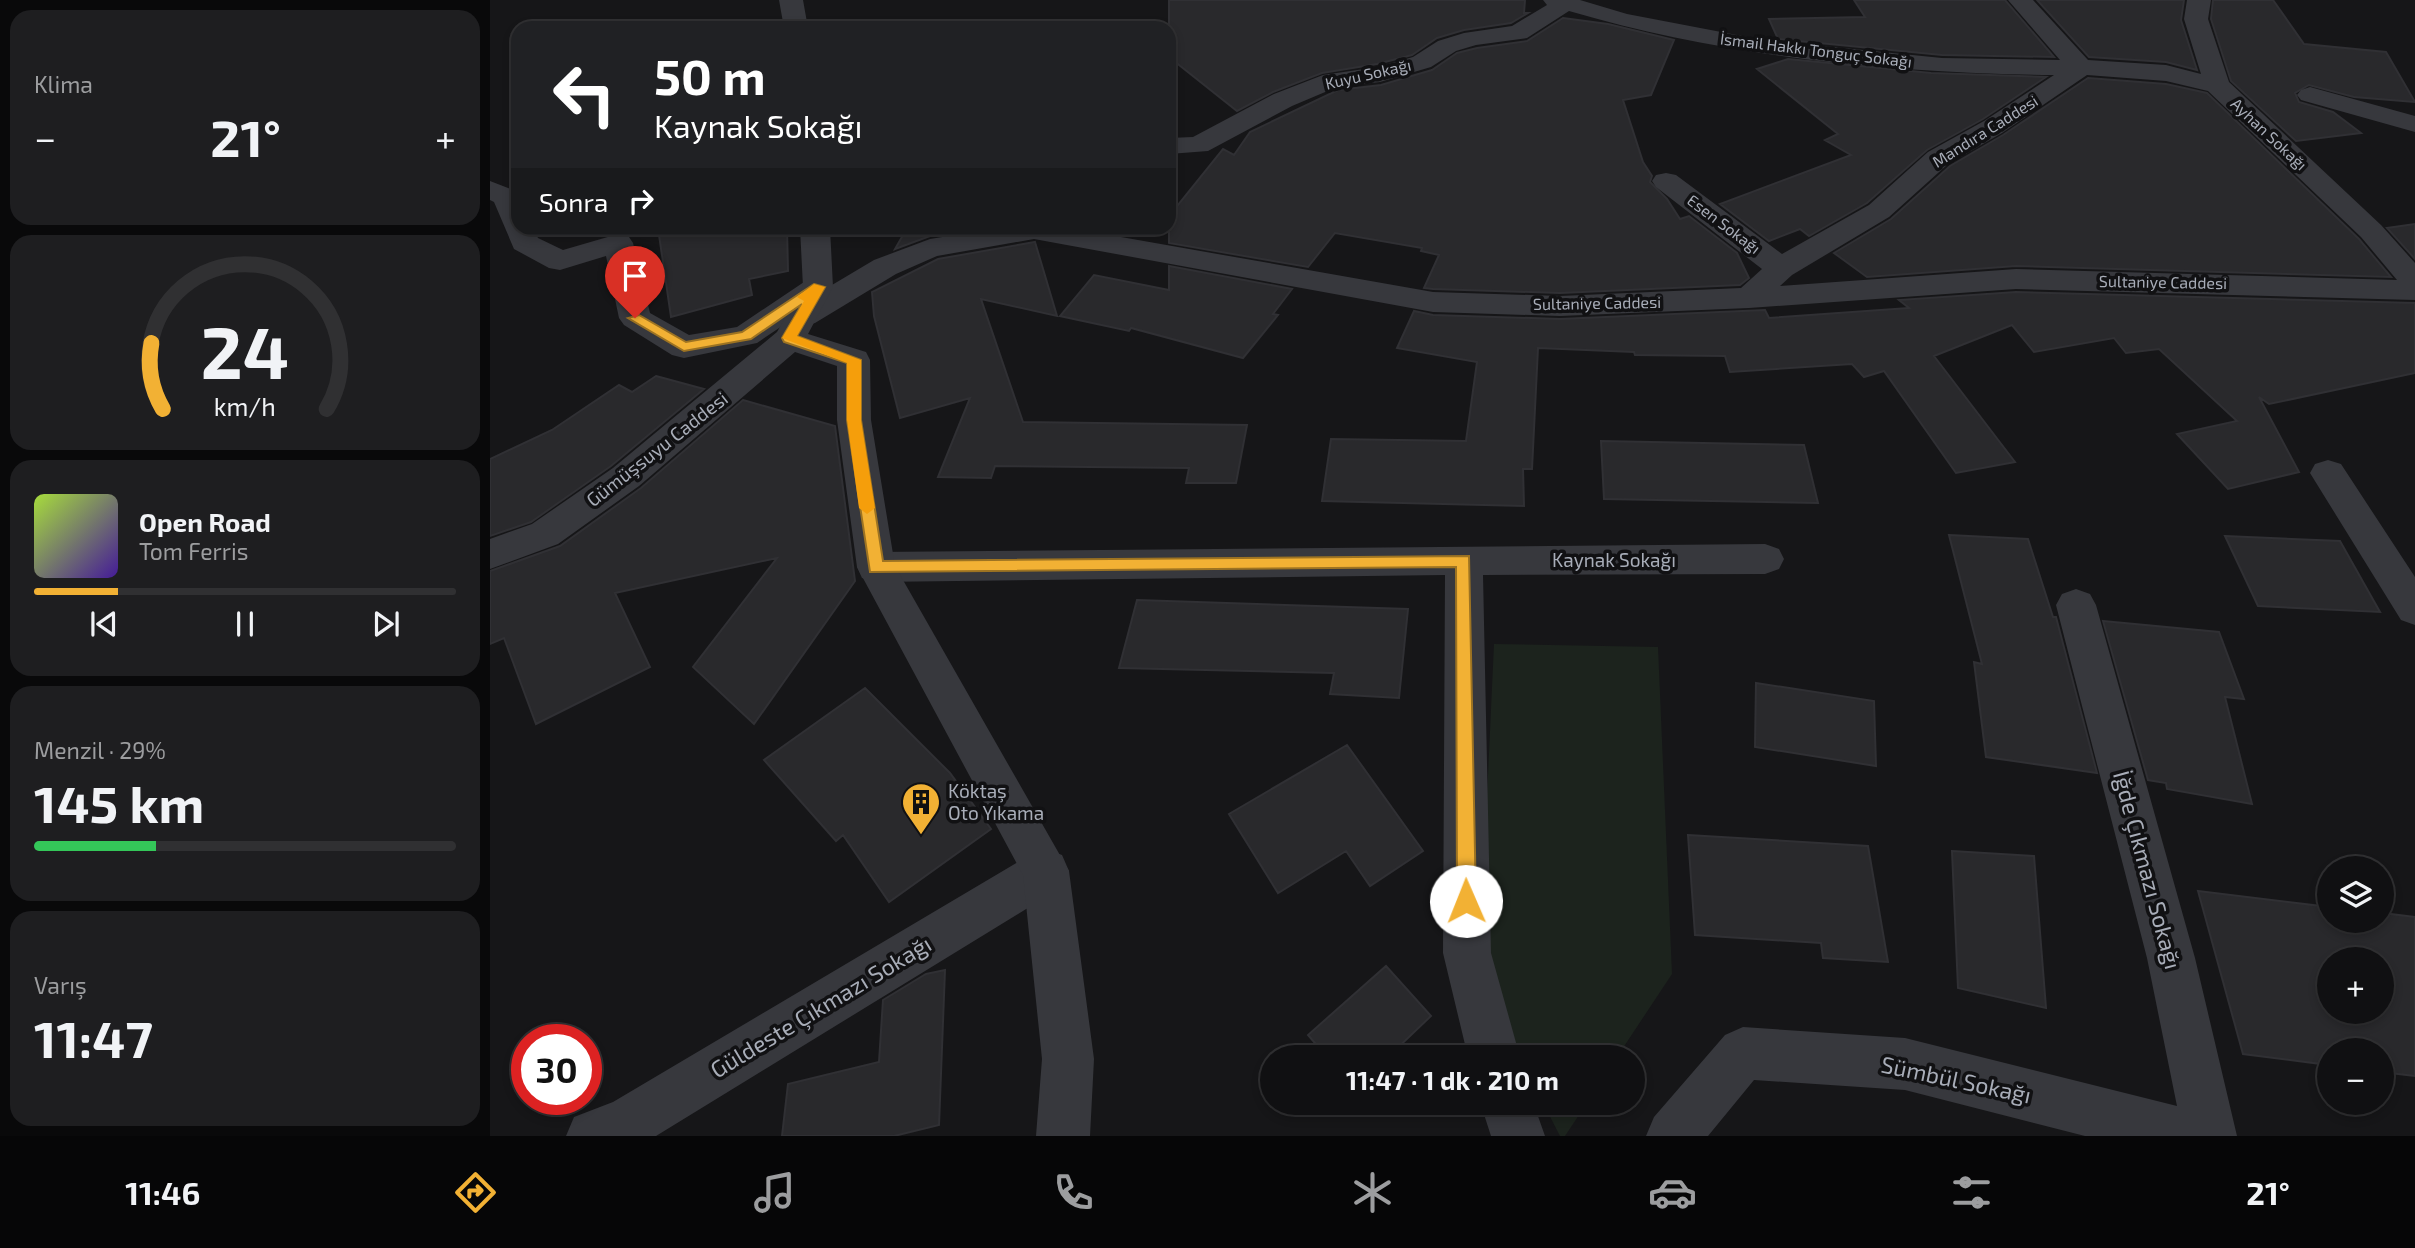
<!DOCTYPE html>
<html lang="tr">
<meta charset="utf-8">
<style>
:root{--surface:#101012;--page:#1e1e20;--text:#f1f3f6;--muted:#9c9d9f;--line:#303032;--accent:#f2b134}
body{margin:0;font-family:"Exo 2",sans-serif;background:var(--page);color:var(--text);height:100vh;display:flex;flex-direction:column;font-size:26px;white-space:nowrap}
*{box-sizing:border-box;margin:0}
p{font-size:23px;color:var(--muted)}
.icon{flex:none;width:38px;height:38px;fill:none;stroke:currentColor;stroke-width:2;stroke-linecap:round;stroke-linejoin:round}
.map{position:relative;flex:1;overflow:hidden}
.details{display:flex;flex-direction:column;gap:10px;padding:10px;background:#09090a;width:490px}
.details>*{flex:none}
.guide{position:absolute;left:21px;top:21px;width:665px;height:214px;border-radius:21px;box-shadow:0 4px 10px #0003,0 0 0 2px var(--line);background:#202124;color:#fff;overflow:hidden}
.fabs{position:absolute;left:1827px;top:856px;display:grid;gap:14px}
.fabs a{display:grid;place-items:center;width:77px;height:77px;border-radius:50%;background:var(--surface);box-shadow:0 4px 10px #0003,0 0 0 2px var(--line);font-size:35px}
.speed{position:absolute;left:21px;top:1024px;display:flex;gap:14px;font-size:35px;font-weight:700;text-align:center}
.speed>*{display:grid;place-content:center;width:91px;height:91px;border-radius:50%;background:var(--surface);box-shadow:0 4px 10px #0003,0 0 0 2px var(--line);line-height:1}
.speed .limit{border:10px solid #d22;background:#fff;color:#111}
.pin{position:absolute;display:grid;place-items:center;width:60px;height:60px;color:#fff;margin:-72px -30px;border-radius:50% 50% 50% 0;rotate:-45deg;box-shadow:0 0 7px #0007}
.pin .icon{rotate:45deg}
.me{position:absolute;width:77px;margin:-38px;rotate:359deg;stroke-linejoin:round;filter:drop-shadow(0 0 5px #0008)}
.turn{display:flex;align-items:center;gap:24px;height:147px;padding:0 28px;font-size:32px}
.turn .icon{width:91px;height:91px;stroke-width:2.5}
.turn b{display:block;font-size:49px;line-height:60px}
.then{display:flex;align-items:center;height:66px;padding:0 28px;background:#0003;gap:14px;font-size:26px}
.big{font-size:52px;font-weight:700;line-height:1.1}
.details .card{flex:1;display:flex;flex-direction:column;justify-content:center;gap:10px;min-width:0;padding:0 24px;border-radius:21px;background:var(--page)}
.details .dial{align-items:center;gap:0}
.dial svg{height:182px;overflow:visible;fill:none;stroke:var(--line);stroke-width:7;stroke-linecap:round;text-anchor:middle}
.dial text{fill:var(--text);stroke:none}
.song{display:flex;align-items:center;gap:21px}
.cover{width:84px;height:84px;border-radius:10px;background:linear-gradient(135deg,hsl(80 70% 55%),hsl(260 70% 35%))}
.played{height:7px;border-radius:4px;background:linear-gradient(90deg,var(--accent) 20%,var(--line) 20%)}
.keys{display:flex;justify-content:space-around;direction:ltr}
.heat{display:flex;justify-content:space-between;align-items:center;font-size:38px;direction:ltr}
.charge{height:10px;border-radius:5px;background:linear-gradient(90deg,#34c759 29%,var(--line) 0)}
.trip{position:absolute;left:770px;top:1045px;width:385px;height:70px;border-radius:35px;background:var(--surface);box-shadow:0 4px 10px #0003,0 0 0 2px var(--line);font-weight:700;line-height:70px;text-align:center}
.tab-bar{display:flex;height:112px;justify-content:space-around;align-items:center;background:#060607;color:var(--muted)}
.tab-bar .icon{width:49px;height:49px}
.tab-bar .on{color:var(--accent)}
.tab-bar b{font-size:32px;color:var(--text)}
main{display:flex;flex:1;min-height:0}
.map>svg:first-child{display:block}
.green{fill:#1c231d}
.building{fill:#29292c;stroke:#303034;stroke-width:2;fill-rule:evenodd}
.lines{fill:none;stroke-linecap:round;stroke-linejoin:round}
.minor{fill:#37383d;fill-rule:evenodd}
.tertiary{fill:#37383d;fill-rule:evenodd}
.route{fill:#f2b134;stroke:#9d7322;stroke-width:2}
.slow{fill:#f59e0b}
.labels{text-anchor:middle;stroke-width:7;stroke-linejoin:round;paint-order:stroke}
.far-street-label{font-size:16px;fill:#a8adb8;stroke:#111113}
.street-label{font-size:19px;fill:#a8adb8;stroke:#111113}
.poi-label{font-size:19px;fill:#a8adb8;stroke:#111113;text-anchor:start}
.near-street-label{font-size:23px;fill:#a8adb8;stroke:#111113}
</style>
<main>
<section class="details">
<div class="card"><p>Klima</p>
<div class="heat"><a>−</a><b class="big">21°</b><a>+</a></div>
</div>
<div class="card dial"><svg viewBox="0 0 100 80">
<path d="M14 69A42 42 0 1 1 86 69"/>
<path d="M14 69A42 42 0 0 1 9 40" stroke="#f2b134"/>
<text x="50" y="56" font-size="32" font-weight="700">24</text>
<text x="50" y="72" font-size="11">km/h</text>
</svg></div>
<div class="card">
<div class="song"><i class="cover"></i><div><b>Open Road</b><p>Tom Ferris</p></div></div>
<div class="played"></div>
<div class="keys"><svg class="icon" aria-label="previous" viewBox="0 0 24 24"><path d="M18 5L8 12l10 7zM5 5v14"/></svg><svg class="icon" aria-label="pause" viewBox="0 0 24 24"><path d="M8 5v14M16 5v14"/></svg><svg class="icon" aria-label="next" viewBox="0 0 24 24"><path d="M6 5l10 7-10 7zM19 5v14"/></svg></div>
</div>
<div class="card"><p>Menzil · 29%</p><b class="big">145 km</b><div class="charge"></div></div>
<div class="card"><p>Varış</p><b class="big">11:47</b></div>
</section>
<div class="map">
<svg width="1925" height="1136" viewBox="0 0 1925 1136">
<rect width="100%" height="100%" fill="#161618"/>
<!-- green -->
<path class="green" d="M1004 644 1168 647 1182 974 1127 1057H1031L989 972Z
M1053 1103H1097L1075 1136H1070Z"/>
<!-- building -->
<path class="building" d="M679 0H1035L1034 13H1038L1021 23 974 30 947 38 922 55 887 64 832 73 783 92 747 111 679 57Z
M1364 0H1515L1564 57 1452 55 1288 39 1279 19 1375 17Z
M1547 0H1694L1691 20 1707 70 1676 62 1599 57Z
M1723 0H1783L1814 44 1896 52 1925 102 1864 97 1819 85 1805 93 1809 102 1843 112 1871 133 1806 141 1741 81 1721 19Z
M1073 18 1118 24 1184 40 1161 95 1133 100 1153 162 1162 176 1160 182 1177 199 1190 219 1199 216 1247 253 1259 278 1250 285 1070 293 943 289 934 288 949 255 931 251 932 248 845 233 818 267 679 243V216L733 149 744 155 760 132 848 90 891 85 942 70 967 53 987 48 1037 41Z
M1298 59 1441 73 1556 77 1493 119 1437 150 1377 203 1319 236 1310 229 1279 241 1230 204 1361 155 1335 140 1348 134 1267 69Z
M1598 78 1676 84 1717 93 1869 239 1901 277 1526 266 1377 277 1344 253 1401 219 1460 166 1513 135Z
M1925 224V259L1897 228Z
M168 228H297L298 271 259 279 262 295 181 317Z
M417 228H494L440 236 405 249Z
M545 242 567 316 491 299 533 422 757 425 746 483H696L699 468 505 466 501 478 448 477 480 398 410 418 384 316 382 292 448 259Z
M679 266 802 289 783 314 788 315 753 358 641 328 639 331 570 316 604 275 679 290Z
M1526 292 1925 303V373L1779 404 1769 397 1809 472 1738 489 1687 434 1747 421 1669 349 1636 353 1624 338 1544 352 1522 325 1444 356 1525 462 1466 473 1394 371 1374 377 1362 364 1240 372 1235 356 1145 355 1144 352 1048 348 1042 469H1033L1034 506 832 501 841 439 976 441 987 362 907 348 924 311 943 315 1070 319 1275 310 1279 318 1419 308 1409 300Z
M166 376 214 389 121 466 41 522 0 536V459L62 430 129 385 142 392Z
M253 400 345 426 365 581 264 724 203 667 287 558 125 593 160 667 46 724 14 638 0 644V571L70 546 151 488Z
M1111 441 1314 445 1328 503 1114 499Z
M1459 535 1538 539 1563 617H1566L1607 773 1496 757 1484 662 1492 664Z
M1735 536 1850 541 1890 612 1768 606Z
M647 600 918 609 909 698 840 694 844 673 629 668Z
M1613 621 1729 632 1754 699 1735 697 1762 804 1677 789 1676 783 1658 780Z
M1266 683 1384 701 1386 766 1265 747Z
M375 688 460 773 501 829 399 902 353 835 346 841 274 760Z
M857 745 933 851 880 886 856 851 788 893 739 814Z
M1198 835 1378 846 1398 962 1333 958 1331 943 1205 935Z
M1462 851 1544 856 1556 1008 1468 988Z
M1708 891 1839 907V920H1892V913L1925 917V1076L1892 1072V1050H1839V1065L1753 1054ZM1839 959H1892V1012H1839Z
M896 966 941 1016 898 1057H837L818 1035Z
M455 970 449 1125 404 1136H292L298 1084 389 1062 393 1000 436 974Z"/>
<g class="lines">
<!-- minor -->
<path class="minor" d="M1053 0H1090L1137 14 1273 40 1452 58 1570 60 1518 0H1543L1598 60 1676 65 1711 74 1694 19 1697 0H1721L1718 19 1739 82 1891 225 1925 263V300L1526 289 1259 308 1070 316 943 312 544 239 447 256 406 274 325 323 314 326 301 320 267 343 194 358 182 355 134 325 129 318 116 256 70 270 59 268 24 249 4 202 0 200V181L26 191 28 228H43L48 238 73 250 128 234 139 237 143 243 160 313 199 335 247 327 317 280 328 277 339 280 342 285 384 260 440 239 507 228H580L943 292 1070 296 1251 288 1272 269 1166 187 1162 181 1166 175 1176 173 1186 175 1292 254 1379 205 1438 152 1494 121 1564 75C1400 73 1236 57 1079 11L1037 38 986 45 966 51 941 67 890 82 847 87 802 106 718 151 679 154V138L703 137 784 94 833 75 888 67 923 57 948 41 974 33 1022 26 1057 5ZM1597 75 1676 81 1718 91 1871 237 1907 280 1526 269 1290 286 1302 275 1399 217 1458 164 1512 133Z
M1820 87 1925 116V132L1811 100 1807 95 1811 90Z
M1838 460 1851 464 1925 577V625L1911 620 1820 473 1825 464Z
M1275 544 1289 549 1294 559 1289 569 1275 574 993 575 1001 953 1030 1057H978L953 953 955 575 386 582 372 578 367 567 372 556 386 552Z
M1586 589 1600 594 1606 605 1705 958 1747 1136H1595L1415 1090 1264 1080 1218 1136H1156L1164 1117 1235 1035 1253 1027 1415 1038 1687 1106 1657 958 1566 605 1572 594Z
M556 849 572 855 579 871 572 887 166 1136H76L84 1117 123 1102 540 855Z
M990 1102H1043L1055 1136H1001Z"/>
<!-- tertiary -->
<path class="tertiary" d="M289 0H313L318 28H294Z
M310 228H340L343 287 318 334 376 352 380 360 381 420 405 566 579 871 604 1059 600 1136H546L552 1059 533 875 367 567 347 420V366L305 352 149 486 68 544 0 569V539L42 524 123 468 287 332 313 287Z"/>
</g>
<!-- route -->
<path class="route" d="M324 284 335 287 307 336 371 360V420L393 561 979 556 986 901 983 908 976 910 970 908 967 901 966 567 380 572 357 420V363L294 342 292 338 312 304 261 339 194 351 138 318 149 315 196 342 252 332Z"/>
<!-- slow -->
<path class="slow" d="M324 284 335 287 307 336 371 360V420L385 508 377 514 369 508 357 420V363L292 338 314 301 307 297Z"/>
<!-- icons -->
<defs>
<symbol id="building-pin" viewBox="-11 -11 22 30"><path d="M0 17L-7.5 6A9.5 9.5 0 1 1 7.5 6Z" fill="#f2b134" stroke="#111113"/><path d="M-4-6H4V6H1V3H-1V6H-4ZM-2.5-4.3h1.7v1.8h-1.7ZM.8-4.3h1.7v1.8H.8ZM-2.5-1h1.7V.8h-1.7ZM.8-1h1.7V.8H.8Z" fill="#111"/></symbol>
</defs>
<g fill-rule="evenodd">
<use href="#building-pin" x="409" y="780" width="44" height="60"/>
</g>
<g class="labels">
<!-- far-street labels -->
<g class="far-street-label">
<text transform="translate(1326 50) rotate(7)" y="6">İsmail Hakkı Tonguç Sokağı</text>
<text transform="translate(878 74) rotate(-13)" y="6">Kuyu Sokağı</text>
<text transform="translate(1495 131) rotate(-32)" y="6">Mandıra Caddesi</text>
<text transform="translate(1779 134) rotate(43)" y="6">Ayhan Sokağı</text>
<text transform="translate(1234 224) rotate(37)" y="6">Esen Sokağı</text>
<text transform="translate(1673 282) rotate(1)" y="6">Sultaniye Caddesi</text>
<text transform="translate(1107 303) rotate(-1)" y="6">Sultaniye Caddesi</text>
</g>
<!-- street labels -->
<g class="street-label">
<text transform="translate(167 449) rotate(-38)" y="7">Gümüşsuyu Caddesi</text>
<text x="1124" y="567">Kaynak Sokağı</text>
</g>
<!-- poi labels -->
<g class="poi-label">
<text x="458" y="798">Köktaş<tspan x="458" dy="22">Oto Yıkama</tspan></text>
</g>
<!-- near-street labels -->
<g class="near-street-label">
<text transform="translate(1657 870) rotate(75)" y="8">İğde Çıkmazı Sokağı</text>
<text transform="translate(331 1007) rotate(-31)" y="8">Güldeste Çıkmazı Sokağı</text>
<text transform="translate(1466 1080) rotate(12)" y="8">Sümbül Sokağı</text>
</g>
</g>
</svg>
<div class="fabs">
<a><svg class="icon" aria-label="layers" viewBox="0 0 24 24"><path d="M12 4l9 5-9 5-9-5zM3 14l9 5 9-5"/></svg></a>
<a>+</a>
<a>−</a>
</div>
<div class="speed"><div class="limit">30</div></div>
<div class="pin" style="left:145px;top:318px;background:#d93025"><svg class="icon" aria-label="arrive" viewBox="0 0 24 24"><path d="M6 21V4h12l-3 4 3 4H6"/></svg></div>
<svg class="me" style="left:976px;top:901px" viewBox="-20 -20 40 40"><circle r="19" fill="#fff"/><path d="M0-13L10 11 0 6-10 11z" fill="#f2b134"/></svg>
<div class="trip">11:47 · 1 dk · 210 m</div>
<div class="guide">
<div class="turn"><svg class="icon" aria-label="left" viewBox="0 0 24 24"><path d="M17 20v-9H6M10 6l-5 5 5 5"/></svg><div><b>50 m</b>Kaynak Sokağı</div></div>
<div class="then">Sonra<svg class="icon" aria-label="right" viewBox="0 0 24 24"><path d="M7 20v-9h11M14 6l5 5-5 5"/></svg></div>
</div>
</div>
</main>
<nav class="tab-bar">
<b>11:46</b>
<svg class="icon on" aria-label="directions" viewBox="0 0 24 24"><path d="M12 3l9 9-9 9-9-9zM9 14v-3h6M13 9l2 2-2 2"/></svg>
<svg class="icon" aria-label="music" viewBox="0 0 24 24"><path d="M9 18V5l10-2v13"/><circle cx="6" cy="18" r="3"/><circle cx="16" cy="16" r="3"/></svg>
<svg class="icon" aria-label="phone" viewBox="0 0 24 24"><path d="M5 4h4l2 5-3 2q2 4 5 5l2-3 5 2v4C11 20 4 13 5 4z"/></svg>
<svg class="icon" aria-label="climate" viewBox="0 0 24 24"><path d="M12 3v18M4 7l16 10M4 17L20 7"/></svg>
<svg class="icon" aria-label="car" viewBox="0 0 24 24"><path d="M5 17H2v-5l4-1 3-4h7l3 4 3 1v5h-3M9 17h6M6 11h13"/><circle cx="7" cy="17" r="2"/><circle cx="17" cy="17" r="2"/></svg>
<svg class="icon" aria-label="filters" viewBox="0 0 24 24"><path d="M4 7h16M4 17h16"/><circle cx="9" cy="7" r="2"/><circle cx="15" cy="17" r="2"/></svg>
<b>21°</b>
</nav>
